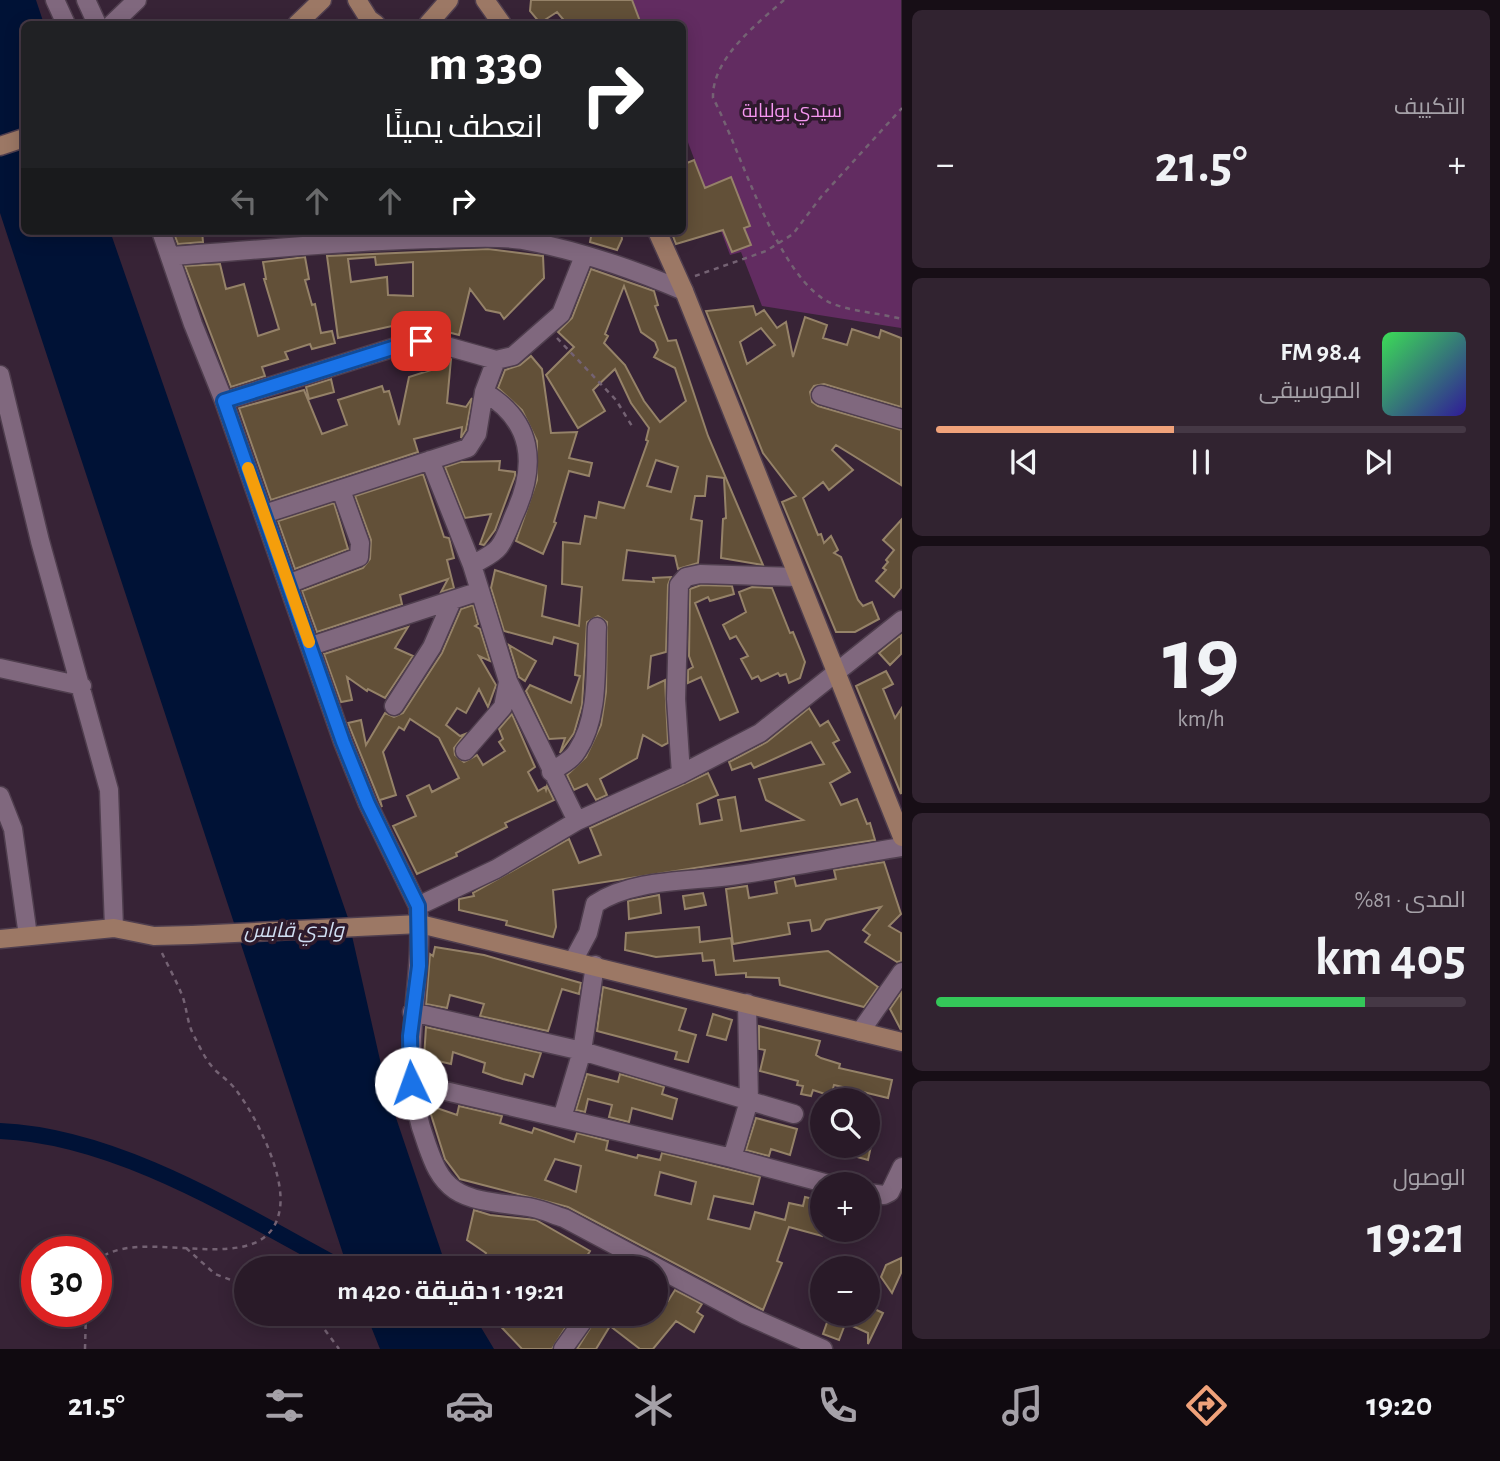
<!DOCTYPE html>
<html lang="ar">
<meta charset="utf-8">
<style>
:root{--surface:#291a28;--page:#312330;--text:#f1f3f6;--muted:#a5a1a8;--line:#453845;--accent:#f0a27a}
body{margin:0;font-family:"Alegreya Sans",Cairo,sans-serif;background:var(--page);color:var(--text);direction:rtl;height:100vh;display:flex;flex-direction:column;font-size:26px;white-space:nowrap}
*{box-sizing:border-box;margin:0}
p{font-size:23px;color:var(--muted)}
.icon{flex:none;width:38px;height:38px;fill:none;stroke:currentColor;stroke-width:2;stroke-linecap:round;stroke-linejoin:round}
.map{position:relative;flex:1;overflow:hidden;direction:ltr}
.drawer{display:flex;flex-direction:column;gap:10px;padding:10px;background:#170e16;width:598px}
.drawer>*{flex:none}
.hud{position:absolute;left:21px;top:21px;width:665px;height:214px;border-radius:10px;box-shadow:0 4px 18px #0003,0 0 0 2px var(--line);direction:rtl;background:#202124;color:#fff;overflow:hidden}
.tools{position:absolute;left:810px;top:1088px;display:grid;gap:14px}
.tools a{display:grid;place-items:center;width:70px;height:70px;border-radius:50%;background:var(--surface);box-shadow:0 4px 18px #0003,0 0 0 2px var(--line);font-size:35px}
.speed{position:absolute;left:21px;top:1236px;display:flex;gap:14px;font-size:35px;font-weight:700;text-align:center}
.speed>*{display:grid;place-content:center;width:91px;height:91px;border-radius:50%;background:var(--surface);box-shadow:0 4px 18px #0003,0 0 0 2px var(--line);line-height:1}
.speed .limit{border:10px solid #d22;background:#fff;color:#111}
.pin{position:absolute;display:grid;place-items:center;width:60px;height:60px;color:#fff;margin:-30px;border-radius:14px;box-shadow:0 4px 10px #0006}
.me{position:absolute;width:77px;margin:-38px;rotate:357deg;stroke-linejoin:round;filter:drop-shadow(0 0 5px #0008)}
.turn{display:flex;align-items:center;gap:24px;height:147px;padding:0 28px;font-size:32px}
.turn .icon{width:91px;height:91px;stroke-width:2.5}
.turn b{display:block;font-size:49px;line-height:60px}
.lanes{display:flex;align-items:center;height:66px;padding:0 28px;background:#0003;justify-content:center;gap:35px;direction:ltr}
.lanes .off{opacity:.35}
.big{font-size:52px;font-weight:700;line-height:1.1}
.drawer .card{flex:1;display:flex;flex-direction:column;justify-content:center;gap:10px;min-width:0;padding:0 24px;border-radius:10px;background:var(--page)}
.drawer .dial{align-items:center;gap:0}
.dial b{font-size:91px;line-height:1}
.song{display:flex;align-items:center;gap:21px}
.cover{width:84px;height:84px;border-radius:10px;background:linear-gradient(135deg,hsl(130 70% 55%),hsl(250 70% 35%))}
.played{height:7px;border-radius:4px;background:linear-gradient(90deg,var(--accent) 45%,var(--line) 45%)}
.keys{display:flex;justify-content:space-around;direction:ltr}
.heat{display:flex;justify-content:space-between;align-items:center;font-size:38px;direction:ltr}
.charge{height:10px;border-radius:5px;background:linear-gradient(90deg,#34c759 81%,var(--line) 0)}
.trip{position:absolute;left:234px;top:1256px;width:434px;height:70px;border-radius:35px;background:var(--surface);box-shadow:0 4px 18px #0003,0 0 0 2px var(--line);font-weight:700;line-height:70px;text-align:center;direction:rtl}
.menu{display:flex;height:112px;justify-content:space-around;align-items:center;background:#100a10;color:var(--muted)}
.menu .icon{width:49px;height:49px}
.menu .current{color:var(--accent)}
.menu b{font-size:32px;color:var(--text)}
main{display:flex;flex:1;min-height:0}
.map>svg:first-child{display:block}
.green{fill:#622c61}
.water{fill:#001236}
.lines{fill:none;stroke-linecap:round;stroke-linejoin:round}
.canal{stroke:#001236;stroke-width:16}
.building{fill:#625038;stroke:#958268;stroke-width:2;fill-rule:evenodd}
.street-casing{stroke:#4f3e4e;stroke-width:21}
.secondary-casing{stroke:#4f3e4e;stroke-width:21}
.path{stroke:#746273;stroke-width:2.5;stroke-dasharray:5 5;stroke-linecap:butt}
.street{stroke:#80687e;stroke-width:18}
.secondary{stroke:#9c7865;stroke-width:18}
.route-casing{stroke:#114b97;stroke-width:18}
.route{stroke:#1a73e8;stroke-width:12}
.slow{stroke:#f59e0b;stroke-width:12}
.labels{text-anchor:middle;stroke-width:7;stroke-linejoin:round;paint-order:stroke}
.park-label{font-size:19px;fill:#f697f1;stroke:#2d1a2c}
.water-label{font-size:21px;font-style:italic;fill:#cedcf0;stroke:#2d1a2c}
</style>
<main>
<section class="drawer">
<div class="card"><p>التكييف</p>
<div class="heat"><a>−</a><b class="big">21.5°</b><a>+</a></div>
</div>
<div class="card">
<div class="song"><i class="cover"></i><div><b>98.4 FM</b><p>الموسيقى</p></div></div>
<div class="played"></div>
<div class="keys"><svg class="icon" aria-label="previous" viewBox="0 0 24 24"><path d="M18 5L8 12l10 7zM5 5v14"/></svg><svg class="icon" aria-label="pause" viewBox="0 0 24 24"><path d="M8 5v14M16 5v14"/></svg><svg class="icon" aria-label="next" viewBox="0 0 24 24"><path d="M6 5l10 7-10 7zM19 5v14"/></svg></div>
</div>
<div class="card dial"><b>19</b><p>km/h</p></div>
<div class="card"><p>المدى · 81%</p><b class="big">405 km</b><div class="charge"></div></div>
<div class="card"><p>الوصول</p><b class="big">19:21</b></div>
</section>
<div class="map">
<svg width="902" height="1349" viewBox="0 0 902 1349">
<rect width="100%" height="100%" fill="#372336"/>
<!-- green -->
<path class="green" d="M632 0H901V328L762 306 741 252 730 255 683 129 682 24H641Z"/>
<!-- water -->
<path class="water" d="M0 0H36L44 24H24V231H110L348 918 387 1091 447 1269H348L0 213Z
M366 1314H473L494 1349H380Z"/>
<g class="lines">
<!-- canal -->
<path class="canal" d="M0 1131C119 1136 241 1214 344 1269"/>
</g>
<!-- building -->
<path class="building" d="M531 0H632L641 24H567L557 12 540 23 530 11Z
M694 160 705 188 731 177 750 226 744 228 751 245 732 252 723 230 676 244 671 231H682V165Z
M173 231H202L203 242 178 244Z
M592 231H621L622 239 617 250 590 242Z
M488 249 543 256 544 278 504 319 500 313 486 310 470 289 459 335 432 328 431 331 399 334 401 324 338 338 327 256ZM375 257 376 265 413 262V296L388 295 387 277 351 282 348 259Z
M305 257 309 279 305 280 312 305 315 304 321 333 332 331 335 343 312 349 310 344 285 352 288 359 262 367 265 376 231 387 185 266 220 264 226 289 244 284 258 336 279 329 264 279H266L263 262Z
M591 269 654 291 658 305 655 306 668 341 676 340 708 436 763 565 721 558 723 519 726 518 724 478 707 476 705 496H695L691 519 702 521 698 563 678 569 675 556 627 550 623 580 654 582 653 578 671 577 668 585 666 652 651 656 648 688 665 680 668 743 662 746 643 735 637 758 600 779 607 795 596 800 587 784 574 790 567 775 586 757 601 725 606 692 607 622 598 616 587 622 582 705 574 733 560 753 565 738 549 739 526 691 530 685 571 703 580 676 575 675 578 644 554 637 552 644 504 631 491 588 495 570 546 586 542 616 579 626 582 587 562 584 563 542 580 544 585 516 596 518 599 502 624 508 648 441 646 440 649 428 631 403 615 369 593 390 605 411 578 428 546 375 574 347 558 332 572 318ZM624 286 641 332 655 342 658 350 654 357 675 368 686 401 660 422 644 401 625 365 604 343 608 336 605 334ZM656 460 678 467 671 492 647 486Z
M753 306 756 315 764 310 777 328 786 322 793 357 805 317 827 325 823 338 847 345 852 329 879 338 881 330 901 338V407L824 384 814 386 810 392 812 402 818 406 901 430V485L836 445 832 450 853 470 829 490 823 482 803 498 818 535 821 534 824 543 831 536 838 550 834 553 841 557 858 600 863 606 872 602 879 619 855 632H836L782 502 796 496 763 453 706 311ZM761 328 775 345 747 364 740 342Z
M431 354 451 359 447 403 466 407 472 398 466 430 461 438 462 427 414 439 418 452 271 500 239 408 304 390 322 434 347 425 338 400 382 386 384 392 389 391 399 425 409 377 428 371 392 360Z
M531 356 542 369 551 433 577 432 569 458 592 463 589 476 569 471 554 522 556 523 543 554 516 541 537 480V441L522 410 498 388 505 370 520 365Z
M331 379 334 392 309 399 306 387Z
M500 461 499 470 515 472V476L495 530 484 545 480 544 491 514 465 518 445 467 460 462Z
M423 474 444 537 449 538 454 558 447 560 454 588 441 592 448 579 400 595 402 604 317 632 302 591 363 568 370 559 371 540 355 496Z
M334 503 348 549 295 569 278 521Z
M901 520V588L894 597 876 581 886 570 883 568 888 562 886 560 894 550 883 540Z
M701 585 732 586 734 594 710 601 708 597 695 603 738 712 720 720 701 677 688 683V670L693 667 689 656 690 589Z
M752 587 772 588 790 633 793 632 800 649 805 662 800 678 789 683 786 674 780 676 778 673 761 681 758 676 752 679 741 659 748 656 736 636 730 639 723 625 746 612 739 592Z
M473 605 478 624 475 626 480 629 490 661 479 656 496 685 488 707 479 689 466 713 457 708 446 725 460 736 465 734 454 748 455 755 464 762 477 755 483 765 505 751 499 742 503 739 499 729 512 714 535 767 528 772 538 791 545 787 546 790 547 786 554 800 505 823 507 827 456 853 457 856 417 874 393 826 416 816 407 796 429 785 432 792 459 778 439 738 410 719 404 730 399 727 383 752 396 795 380 800 382 807 348 723 361 720 366 745 385 713 394 717 403 713 442 653 461 609Z
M408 627 395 648 413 656 385 698 368 689 367 691 347 677 352 700 341 702 324 654Z
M901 635V654L890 665 879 653Z
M509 645 536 661 525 681 519 677Z
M886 671 893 684 883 689 895 718 901 709V794L856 686Z
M809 708 820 726 828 721 839 740 833 743 850 772 830 783 841 805 857 799 867 824 870 823 875 840 553 890 556 927 553 937 506 925 507 921 459 910V899L474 896 473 893 569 839 579 863 601 855 590 828 708 773 718 795 697 804 700 824 722 820 718 800 735 797 741 831 803 820 766 800 759 779 824 764 811 742 754 768 751 763 732 770 729 762 767 742Z
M884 862 901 914 889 926 901 933V961L897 962 865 942 870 935 863 930 881 907 826 920 820 929 812 931 810 920 788 923 790 934 733 944 726 889 747 886 749 898 777 893 775 882 794 878 796 886 836 879 834 870Z
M703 893 706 905 685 909 683 896Z
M659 895 661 913 629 919 628 901Z
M699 927 700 942 731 938 734 961 828 951 878 987 864 1007 780 985 779 978 746 977V973L716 975 714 960 703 961 702 953 656 957 625 950 626 933Z
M435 947 484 955 581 983 579 994 562 989 548 1031 480 1016 484 1004 450 995 447 1008 426 1004 430 954 433 956Z
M603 987 686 1009 679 1030 696 1035 688 1062 675 1059 677 1052 597 1031Z
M901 993V1030L890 1009Z
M713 1014 732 1020 726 1040 707 1035Z
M759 1026 820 1041 816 1055 821 1058 840 1064 839 1068 892 1080 888 1098 834 1085 831 1096 813 1090 811 1096 801 1094 803 1086 797 1085 798 1081 760 1071 765 1050 759 1049Z
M426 1027 541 1053 533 1077 525 1074 522 1084 503 1079 483 1072 485 1063 453 1052 451 1064 438 1061 433 1076 423 1074Z
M587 1074 618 1082 620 1074 664 1087 662 1094 677 1099 672 1119 632 1108 629 1122 609 1117 612 1105 588 1099 585 1112 576 1110Z
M428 1105 457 1115 459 1106 502 1116 500 1123 532 1133 534 1128 574 1142 577 1133 608 1141 606 1150 637 1158 638 1155 660 1160 662 1153 760 1177 753 1204 714 1196 708 1219 750 1229 755 1212 785 1220 789 1203 803 1206 805 1197 822 1201V1236L789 1227 777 1261 782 1263 763 1310 568 1207 460 1179 445 1159ZM555 1159 581 1166 576 1192 545 1180ZM660 1172 696 1182 691 1204 655 1195Z
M756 1118 797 1129 790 1155 771 1149 769 1156 746 1150Z
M832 1146H871L868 1160 832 1150Z
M474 1210 490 1215 536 1220 590 1251 579 1269H529L511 1256 503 1269H477L486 1253 467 1240Z
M901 1258V1273L892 1293 881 1277 886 1265Z
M675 1290 702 1304 697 1312 703 1316 694 1332 676 1321 653 1349H640L610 1326 596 1349H577L599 1314H656L664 1299 668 1301Z
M868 1306 883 1313 868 1344V1333L848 1324 853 1314H868Z
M489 1314H574L552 1349H522Z
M830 1314H849L839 1340 823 1334Z"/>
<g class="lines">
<defs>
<path id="street" d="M55 0 66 24
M86 0 97 24
M112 24 137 0
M161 231 193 324 224 401 343 742 368 804 418 906
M171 256C258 250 344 241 431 239 461 239 493 235 522 240 577 250 633 269 684 291
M0 375 40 541 109 790 114 928
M821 395 902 419
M224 401 405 344 432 342 496 360 513 356 561 314 584 256
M430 460 472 565 508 681 577 821
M264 514 468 448 477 434 484 392 496 360
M472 565C480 560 493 555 499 547 506 538 510 524 515 513 537 464 533 421 484 392
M288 584 359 557 360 543 341 490
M311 646 480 591
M0 668 82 686
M394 706 432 647 452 601
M465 751 503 707 508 682
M551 772C559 766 572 760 577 751 600 717 595 666 597 627
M681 774 676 699 679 585 686 577 700 574 797 577
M0 796 13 829 28 936
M573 961 588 933 595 904C634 878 692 882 737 875 792 867 847 856 902 847
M412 1012 582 1051 794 1114
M860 1032 902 972
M411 1083 732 1158 832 1185
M562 1118 582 1051 595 965
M732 1158 749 1101 747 1003
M868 1193 884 1195 890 1192 902 1167
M563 1349 588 1314
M823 1349 746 1315 564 1218C554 1215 543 1210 533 1208 509 1203 476 1204 455 1190 439 1179 433 1162 427 1145 393 1055 426 994 418 906L496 869 577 821 681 774 760 733 902 620"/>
<path id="secondary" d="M357 0 369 19 376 24
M485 0 502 24
M297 24 322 0
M428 24 449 0
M0 146 24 138
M657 231 684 291 902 837
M0 939 114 928 154 936 192 935 420 924 902 1042"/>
</defs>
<!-- street casing -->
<use href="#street" class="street-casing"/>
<!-- secondary casing -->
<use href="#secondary" class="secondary-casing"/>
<!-- path -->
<path class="path" d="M784 0C757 24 712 58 713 98 741 150 778 282 833 304 855 312 879 313 902 319
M695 276 766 251 793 234 821 197 902 108
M557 338 616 400 632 426
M186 1248 215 1274 247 1286
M96 1262C136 1220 269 1287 280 1208 285 1174 256 1116 236 1090 229 1080 217 1074 210 1064 203 1055 199 1045 194 1036 187 1023 187 1008 182 995 176 980 168 966 161 951
M313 1314 339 1349
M85 1349 86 1311"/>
<!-- street -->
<use href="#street" class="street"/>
<!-- secondary -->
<use href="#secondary" class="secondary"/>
</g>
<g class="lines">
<defs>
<path id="route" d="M411 1083 410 1036 419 966 418 906 368 804 343 742 224 401 405 344 421 341"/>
</defs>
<!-- route casing -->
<use href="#route" class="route-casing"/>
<!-- route -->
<use href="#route" class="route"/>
<!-- slow -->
<path class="slow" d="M248 468 309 642"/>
</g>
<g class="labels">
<!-- park labels -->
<g class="park-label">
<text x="792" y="117">سيدي بولبابة</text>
</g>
<!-- water labels -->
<g class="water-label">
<text x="294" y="937">وادي قابس</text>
</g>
</g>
</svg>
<div class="tools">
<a><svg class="icon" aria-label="search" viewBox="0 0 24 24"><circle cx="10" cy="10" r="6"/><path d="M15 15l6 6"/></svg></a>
<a>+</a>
<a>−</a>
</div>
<div class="speed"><div class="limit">30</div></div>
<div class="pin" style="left:421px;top:341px;background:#d93025"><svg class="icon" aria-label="arrive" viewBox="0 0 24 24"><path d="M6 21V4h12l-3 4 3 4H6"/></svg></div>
<svg class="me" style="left:411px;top:1083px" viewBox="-20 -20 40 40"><circle r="19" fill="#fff"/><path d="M0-13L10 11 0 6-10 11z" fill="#1a73e8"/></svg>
<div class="trip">19:21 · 1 دقيقة · 420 m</div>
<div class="hud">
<div class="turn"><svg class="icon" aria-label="right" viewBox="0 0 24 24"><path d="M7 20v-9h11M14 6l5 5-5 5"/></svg><div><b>330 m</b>انعطف يمينًا</div></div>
<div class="lanes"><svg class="icon off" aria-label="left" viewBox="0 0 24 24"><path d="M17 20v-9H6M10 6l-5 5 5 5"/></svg><svg class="icon off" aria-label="ahead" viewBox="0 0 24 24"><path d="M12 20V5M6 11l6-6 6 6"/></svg><svg class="icon off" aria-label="ahead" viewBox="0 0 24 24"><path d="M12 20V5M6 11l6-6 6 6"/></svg><svg class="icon" aria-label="right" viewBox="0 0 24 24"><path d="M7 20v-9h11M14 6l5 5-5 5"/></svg></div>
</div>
</div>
</main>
<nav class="menu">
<b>19:20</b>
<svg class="icon current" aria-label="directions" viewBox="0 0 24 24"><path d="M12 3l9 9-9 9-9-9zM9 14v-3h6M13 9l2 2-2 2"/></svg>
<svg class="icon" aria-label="music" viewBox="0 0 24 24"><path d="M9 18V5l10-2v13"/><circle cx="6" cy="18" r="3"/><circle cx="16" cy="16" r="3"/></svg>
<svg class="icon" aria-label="phone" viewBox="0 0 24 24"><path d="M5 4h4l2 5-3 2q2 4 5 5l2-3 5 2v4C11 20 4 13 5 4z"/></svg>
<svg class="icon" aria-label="climate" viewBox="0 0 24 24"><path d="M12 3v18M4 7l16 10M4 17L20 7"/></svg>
<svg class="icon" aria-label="car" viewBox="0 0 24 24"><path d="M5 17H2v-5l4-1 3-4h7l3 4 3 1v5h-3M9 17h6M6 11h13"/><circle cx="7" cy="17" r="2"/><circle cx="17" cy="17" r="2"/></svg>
<svg class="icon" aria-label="filters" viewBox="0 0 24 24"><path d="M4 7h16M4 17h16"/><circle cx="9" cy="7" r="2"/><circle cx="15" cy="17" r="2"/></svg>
<b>21.5°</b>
</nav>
